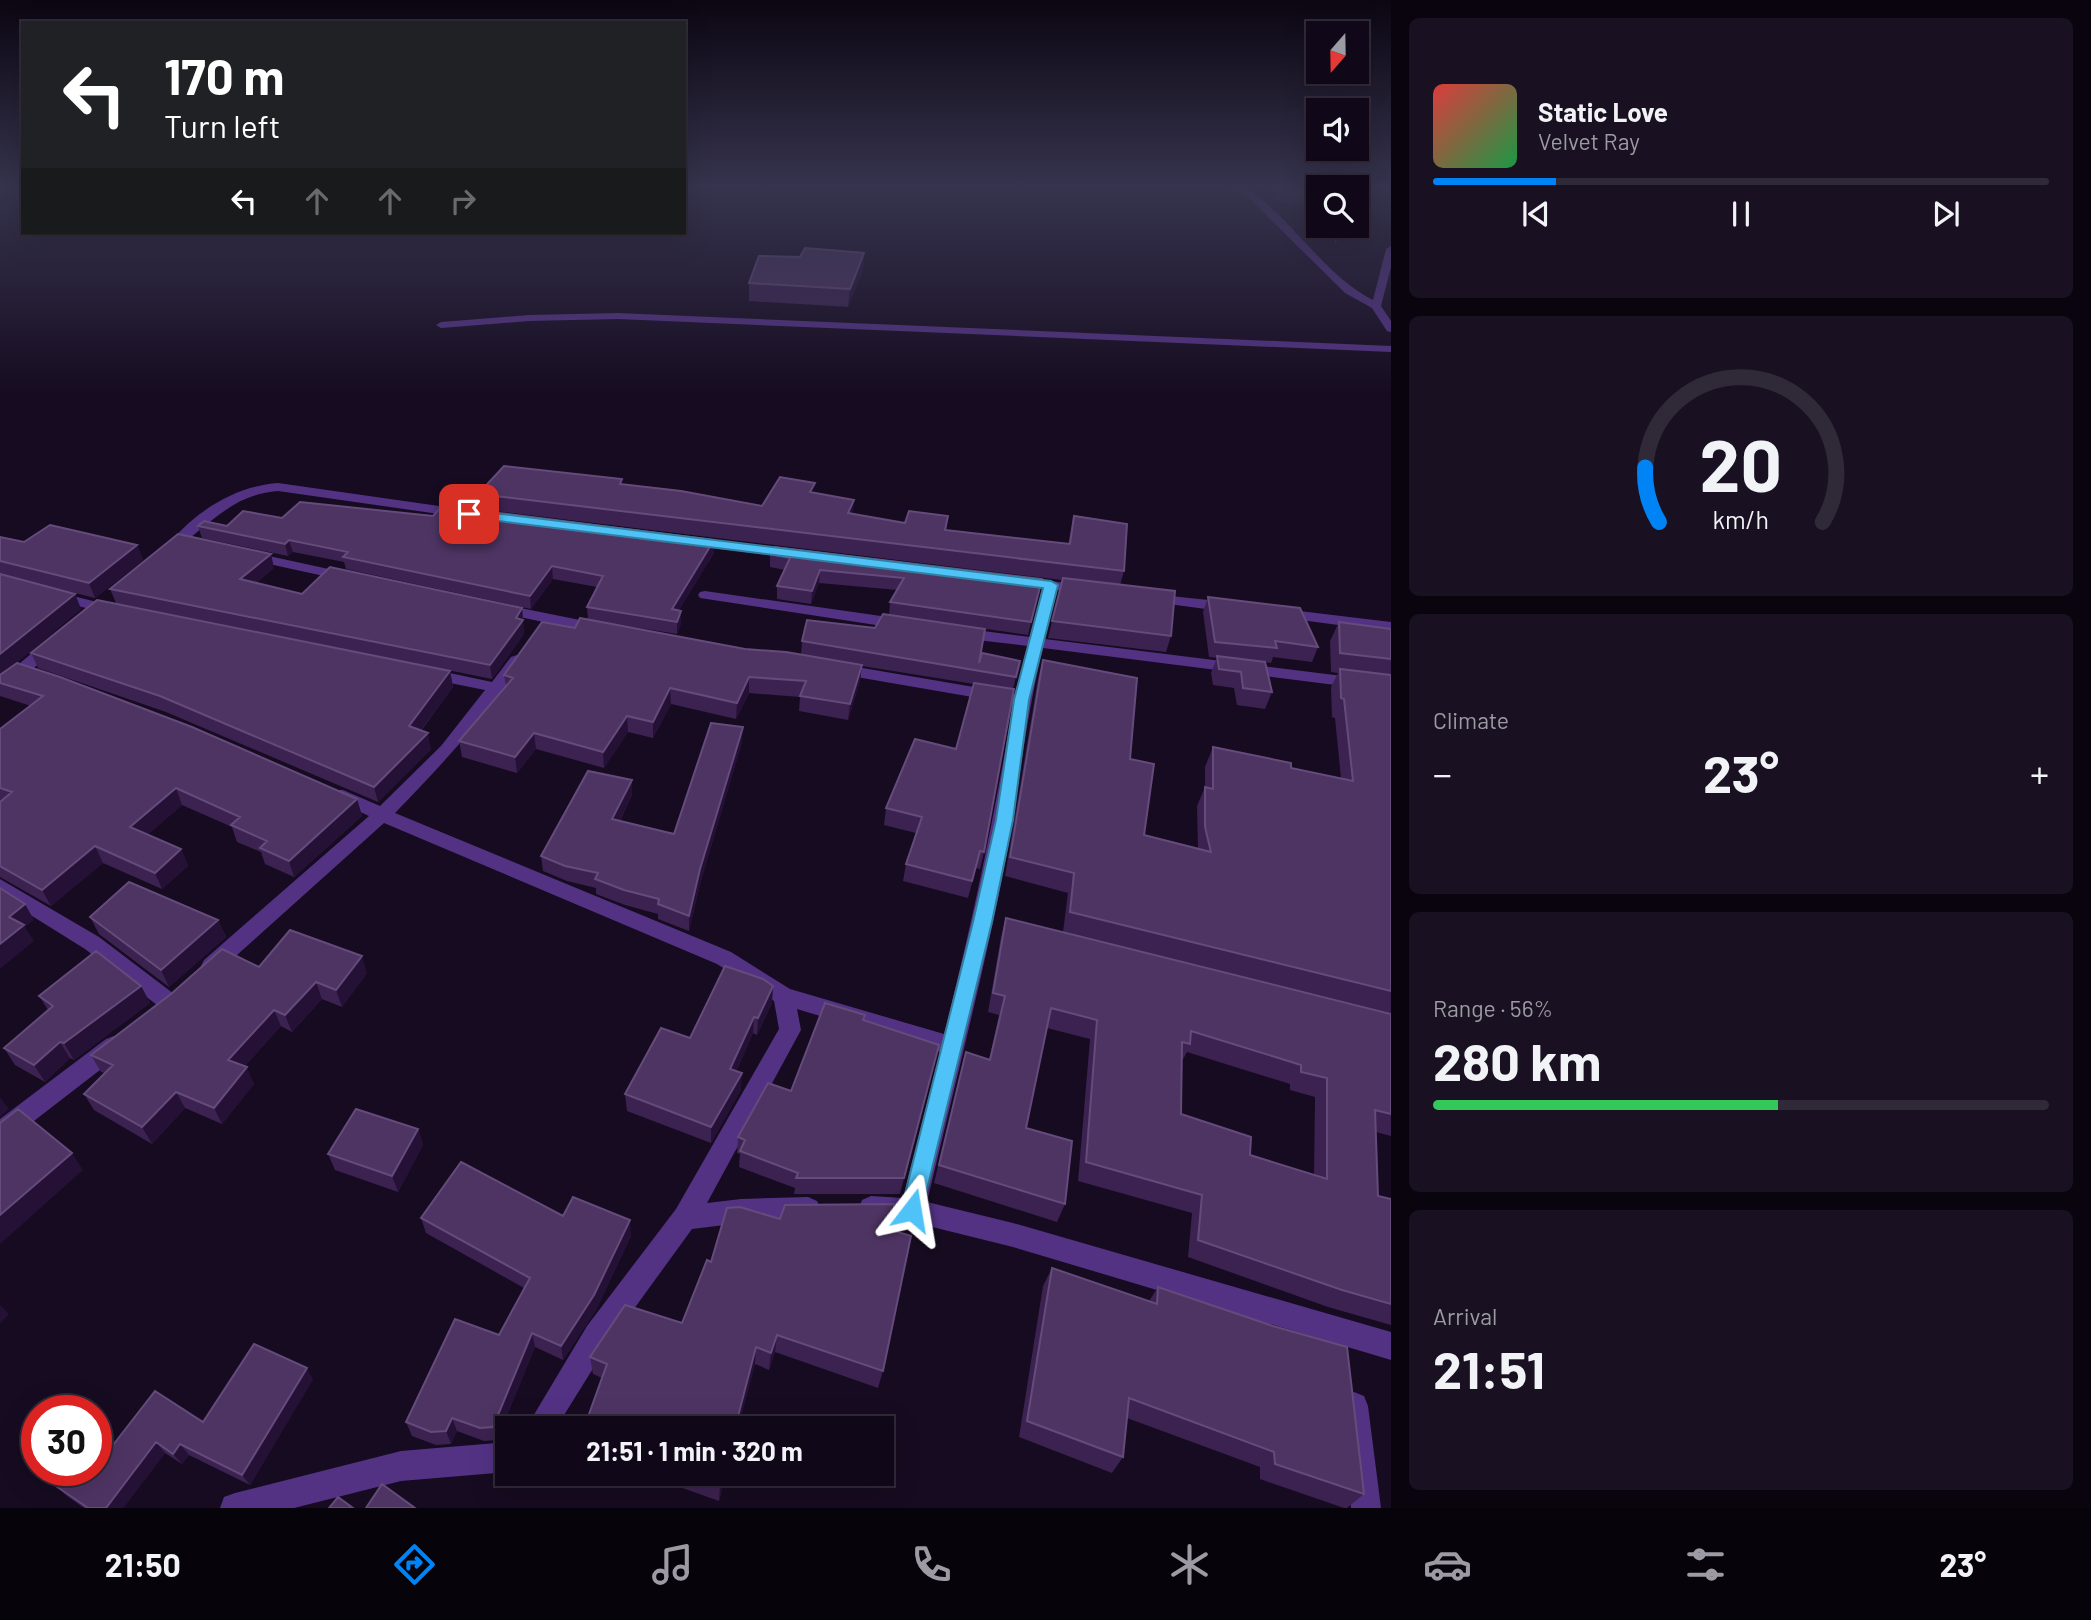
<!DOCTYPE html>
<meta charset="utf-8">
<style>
:root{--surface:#100818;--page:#191121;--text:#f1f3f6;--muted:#9c9aa2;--line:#302937;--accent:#0083f5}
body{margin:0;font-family:Barlow,sans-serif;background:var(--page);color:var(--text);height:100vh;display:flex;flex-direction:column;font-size:26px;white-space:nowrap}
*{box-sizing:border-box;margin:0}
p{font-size:23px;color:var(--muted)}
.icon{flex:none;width:38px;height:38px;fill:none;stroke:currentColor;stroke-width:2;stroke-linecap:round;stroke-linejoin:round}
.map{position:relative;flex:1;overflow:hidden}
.drawer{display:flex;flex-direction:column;gap:18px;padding:18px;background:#09040d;width:700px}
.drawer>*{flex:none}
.banner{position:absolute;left:21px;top:21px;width:665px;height:214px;border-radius:0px;box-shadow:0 7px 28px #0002,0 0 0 2px var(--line);background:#202124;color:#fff;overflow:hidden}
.needle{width:46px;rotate:200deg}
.buttons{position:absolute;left:1306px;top:21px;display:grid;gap:14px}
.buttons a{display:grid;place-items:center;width:63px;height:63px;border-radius:0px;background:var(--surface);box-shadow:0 7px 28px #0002,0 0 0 2px var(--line);font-size:35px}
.speed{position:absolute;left:21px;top:1395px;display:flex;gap:14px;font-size:35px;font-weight:700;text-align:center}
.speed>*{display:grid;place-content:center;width:91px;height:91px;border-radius:50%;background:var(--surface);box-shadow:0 7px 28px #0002,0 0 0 2px var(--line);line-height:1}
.speed .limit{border:10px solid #d22;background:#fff;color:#111}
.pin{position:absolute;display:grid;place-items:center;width:60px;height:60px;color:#fff;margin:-30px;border-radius:14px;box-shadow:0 4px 10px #0006}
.me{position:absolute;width:77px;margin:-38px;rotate:14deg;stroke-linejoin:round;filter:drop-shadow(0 0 5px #0008)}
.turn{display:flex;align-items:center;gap:24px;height:147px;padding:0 28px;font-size:32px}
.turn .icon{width:91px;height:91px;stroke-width:2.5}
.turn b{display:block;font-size:49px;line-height:60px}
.lanes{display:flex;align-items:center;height:66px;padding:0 28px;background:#0003;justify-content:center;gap:35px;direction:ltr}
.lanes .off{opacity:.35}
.big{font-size:52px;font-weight:700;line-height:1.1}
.drawer .card{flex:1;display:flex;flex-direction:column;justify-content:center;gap:10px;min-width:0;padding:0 24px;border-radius:10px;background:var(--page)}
.drawer .dial{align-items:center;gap:0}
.dial svg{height:182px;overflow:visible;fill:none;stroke:var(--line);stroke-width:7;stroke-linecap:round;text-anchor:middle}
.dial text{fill:var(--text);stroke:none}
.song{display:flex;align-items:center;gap:21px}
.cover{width:84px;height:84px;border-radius:10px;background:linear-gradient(135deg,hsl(0 70% 55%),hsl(140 70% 35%))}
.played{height:7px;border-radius:4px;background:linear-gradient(90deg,var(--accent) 20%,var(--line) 20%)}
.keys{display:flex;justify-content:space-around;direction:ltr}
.heat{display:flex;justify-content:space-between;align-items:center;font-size:38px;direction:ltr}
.charge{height:10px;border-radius:5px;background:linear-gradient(90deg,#34c759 56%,var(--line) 0)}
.trip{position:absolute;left:495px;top:1416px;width:399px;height:70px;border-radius:0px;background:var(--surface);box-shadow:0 7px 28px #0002,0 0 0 2px var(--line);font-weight:700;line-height:70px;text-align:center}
.tabs{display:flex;height:112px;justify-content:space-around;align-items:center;background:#06030a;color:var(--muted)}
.tabs .icon{width:49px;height:49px}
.tabs .active{color:var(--accent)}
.tabs b{font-size:32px;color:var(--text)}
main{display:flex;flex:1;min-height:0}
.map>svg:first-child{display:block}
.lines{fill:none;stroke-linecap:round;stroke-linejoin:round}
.minor{fill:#533284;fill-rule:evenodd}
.wall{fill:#3c2250;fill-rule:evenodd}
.shaded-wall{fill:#251135}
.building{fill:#4e3463;stroke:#654b7b;stroke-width:2;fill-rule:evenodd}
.route{fill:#4fc3f7;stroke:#337fa1;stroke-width:2}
</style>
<main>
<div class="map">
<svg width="1391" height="1508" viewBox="0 0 1391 1508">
<rect width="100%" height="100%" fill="#160b20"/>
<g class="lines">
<!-- minor -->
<path class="minor" d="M1219 185C1231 185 1246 187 1256 195 1298 227 1325 275 1373 300L1386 249 1391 246V267L1381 306 1391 321V332L1387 331 1372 308 1345 293 1248 197Z
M618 313 1391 346V352L618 319 529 321 441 328 436 325 441 322 529 315Z
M278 483 460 509 467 513 460 517 278 491C240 494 218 515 190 538L198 540V546L179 544 172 540C199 509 237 486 278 483Z
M693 538 793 550 800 554 793 558 688 545 686 542Z
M251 552 347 573 354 577 347 581 246 559 244 556Z
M1019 577 1082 585 1089 589 1082 593 1057 590 1045 639 1391 682V692L1043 648C1025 721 1018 795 1004 869 982 981 953 1091 927 1202L1013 1223 1391 1332V1360L1013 1247 912 1222 871 1220 862 1216 859 1208 862 1200 871 1196 903 1198 940 1052 797 1009 801 1030 707 1203 741 1199 808 1197 817 1201 821 1209 817 1217 808 1221 741 1223 692 1229 607 1346 556 1428H526L587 1326 676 1209 779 1029 774 1001 717 964 384 823 218 972 211 974 204 972 201 966 204 960 369 816 331 798 328 794 331 790H343L380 806 441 746 485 690 425 678 423 674 425 670 431 669 492 682 511 657 517 655 525 660C487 715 443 764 395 813L731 952 790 989 944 1034C972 924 995 815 1013 704L839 674 831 669 839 664 1015 694 1028 646 960 638 952 633 960 628 1030 637 1043 588 1014 584 1012 581Z
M705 591 902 619 910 624 902 629 700 598 698 595 700 592Z
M57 592 117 607 120 610 112 615 52 599 50 596 52 593Z
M1151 594 1228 602 1236 607 1228 612 1146 601 1144 598 1146 595Z
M501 604 600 624 608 629 600 634 496 612 493 609Z
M1283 609 1391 622V632L1278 617 1275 614 1278 611Z
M51 640 59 645 57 648 6 692 0 693V680L45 642Z
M0 879 99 937 178 997 181 1003 178 1009 170 1012 162 1009 85 949 0 896Z
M114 1036 122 1039 125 1046 122 1053 8 1141 0 1144V1119L106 1039Z
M1354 1392 1364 1396 1368 1406 1381 1508H1351L1340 1406 1344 1396Z
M508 1442V1472L401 1481 294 1508H220L224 1497 235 1493 401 1451Z"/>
</g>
<!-- wall -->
<path class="wall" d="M1257 185H1375L1373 189 1356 214V187H1318V208L1273 200 1277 189Z
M1335 226H1348L1335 244Z
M863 270 848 307 749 301V283Z
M623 485 762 506 814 493 853 514 905 523 948 516 946 530 1068 544 1074 516 1124 571 1120 585 1171 636 1166 652 1048 638 1062 580 480 509 478 494Z
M466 512 714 540V553L679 610 681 623 677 634 602 622 745 649 801 655 802 641 979 663 1020 661 1013 689 984 852 980 869 976 868 968 898 903 881 906 864 916 833 884 825 886 808 956 749 974 684 862 666 860 681 848 720 799 711 800 697 749 693 736 719 671 704 653 738 628 732 604 768 536 749 517 773 462 757 459 741 506 686 504 675 588 619 587 607 597 587 553 579 531 609 346 569 344 562 293 552 288 556 202 538 198 526H227L282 518 433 516Z
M0 537 24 542 137 545 143 560 95 598 3 575 75 594 81 609 14 665 357 799 362 816 294 877 265 864 261 852 237 842 232 827 182 805 147 835 181 849 188 866 162 889 103 863 51 906 0 877V729L31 706 0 696Z
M770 554 1042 579 1028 635 889 615 890 602 897 590 819 583 811 604 777 599V586L785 570 770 567Z
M274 568 256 583 302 594 522 608 524 634 492 679 116 603 110 589Z
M1208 597 1318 647 1312 662 1273 657 1271 663 1265 662 1272 692 1265 709 1237 705 1234 688 1213 685 1211 673 1217 658 1209 657 1203 612Z
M1339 622 1391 629V1013L1063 932 1068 893 1005 876 1038 679 1043 660 1130 759 1144 835 1198 848 1197 806 1205 787V767L1213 747 1291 768 1341 778 1335 718 1332 717 1331 687 1338 673 1331 672 1330 641Z
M31 653 450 671 453 687 421 731 431 749 378 802 166 712 38 668Z
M742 742 700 884 689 931 658 919V914L625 905 596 894V888L567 881 543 871 541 856 632 780V795L620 821 674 834Z
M90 917 218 920 226 937 169 987 99 934Z
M1006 918 1391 1014V1136L1376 1132 1378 1196 1391 1199V1325L1328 1307 1188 1257 1192 1213 1078 1181 1090 1039 1047 1028 1026 1128 1065 1204 1057 1222 934 1183 966 1052 989 1060 999 1015 988 1012 1001 937ZM1187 1052 1290 1084V1090L1315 1097 1314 1175 1250 1155 1181 1114 1182 1061Z
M259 967 367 973 342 1007 322 999 292 1032 281 1026 245 1066 254 1084 222 1124 185 1108 152 1144 94 1110 84 1094 105 1073 101 1072 91 1055Z
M141 986 150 1003 74 1060 70 1058 45 1082 15 1065 4 1048 48 1010 39 996Z
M772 1003 757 1035 753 1033 736 1072 741 1090 711 1143 627 1111 625 1094 690 1038Z
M865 1015 864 1020 939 1045 900 1194H794L795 1188 739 1167 740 1154 737 1153 738 1137 791 1091Z
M418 1129 423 1145 398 1192 335 1170 328 1154Z
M563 1216 631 1236 596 1310 563 1360 535 1347 497 1440 484 1441 457 1431 451 1444 436 1445 412 1436 406 1422 499 1335 524 1288 426 1233 421 1218Z
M780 1219 889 1229 883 1371 878 1388 775 1352 769 1370 755 1364 738 1428H584L602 1378 593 1374 590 1357 682 1323 711 1262Z
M1052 1268 1149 1301 1158 1287 1364 1494 1347 1508H1344L1260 1479V1467L1127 1418 1123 1457 1112 1473 1019 1437 1043 1286Z
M313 1379 250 1485 189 1455 182 1464 165 1453 123 1508H84L67 1496 56 1486 113 1445 203 1422Z
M643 1474H726L719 1501Z"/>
<!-- shaded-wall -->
<path class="shaded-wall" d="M1373 185H1375L1373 189 1356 214V209Z
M1344 226H1348L1335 244 1339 234Z
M864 253 863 270 848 307 850 289Z
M854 500 853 515 848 513Z
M289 540 293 552 288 556 285 544Z
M714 540V553L672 622V609Z
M137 545 143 560 95 598 89 583Z
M271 554 274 568 244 593 240 579Z
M552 566 553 579 531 609 530 596Z
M820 570 819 583 811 604 812 591Z
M75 594 81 609 0 677V654Z
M522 608 524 634 492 679 490 665Z
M681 611V623L677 634V622Z
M862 665 860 681 848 720 850 704Z
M450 671 453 687 412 742 409 726Z
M749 677V693L736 719 737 703Z
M670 688 671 704 653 738V722Z
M627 716 628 732 604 768 603 752Z
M743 727 742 742 700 884 689 931V916L700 869Z
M428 733 431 749 378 802 374 787Z
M534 733 536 749 517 773 515 757Z
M632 780V795L613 834 612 819Z
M176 788 182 805 137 844 130 827Z
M357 799 362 816 294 877 289 861Z
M95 846 103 863 51 906 42 890Z
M181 849 188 866 162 889 155 873Z
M25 904 34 920 25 927 34 941 0 969V944L9 917Z
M218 920 226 937 169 987 161 970Z
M362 956 367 973 342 1007 336 990Z
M316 982 322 999 292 1032 285 1015Z
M141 986 150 1003 74 1060 64 1043Z
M773 986 772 1003 757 1035 758 1018Z
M274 1010 281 1026 236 1076 228 1060Z
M754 1017 753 1033 730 1086V1069Z
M60 1042 70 1058 45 1082 34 1065Z
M247 1067 254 1084 222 1124 214 1108Z
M742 1073 741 1090 711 1143V1127Z
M176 1092 185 1108 152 1144 142 1127Z
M0 1097 9 1109 0 1117Z
M418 1129 423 1145 398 1192 392 1176Z
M72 1153 83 1170 0 1244V1215Z
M630 1220 631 1236 596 1310 563 1360 561 1346Z
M0 1305 9 1314 0 1324Z
M532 1333 535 1347 497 1440 493 1427Z
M777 1335 775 1352 769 1370 771 1353Z
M756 1347 755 1364 738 1428H735Z
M307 1368 313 1379 250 1485 242 1475Z
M452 1418 457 1431 451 1444 446 1431Z
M156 1442 165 1453 123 1508H106Z
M180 1444 189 1455 182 1464 173 1454Z
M723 1474H726L719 1501 720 1486Z"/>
<!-- building -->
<path class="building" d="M1280 185H1373L1356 209V187H1318V197L1276 190Z
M1339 226H1344L1339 234Z
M805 248 864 253 850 289 749 283 759 256 800 257Z
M504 466 622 479 620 484 681 491 762 506 780 477 815 483 810 492 854 500 848 513 905 523 909 511 948 516 945 530 1070 544 1074 516 1127 524 1124 571 478 494Z
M300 502 433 516 441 507 466 512 468 509 714 540 672 609 681 611 677 622 587 607 603 576 552 566 530 596 343 557 348 552 289 540 285 544 198 526 204 521 227 526 243 511 282 518Z
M50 525 137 545 89 583 0 561V537L24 542Z
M178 534 271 554 240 579 302 594 330 567 522 608 516 618 523 620 490 665 110 589Z
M774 547 1042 579 1031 622 890 602 904 578 820 570 812 591 777 586 790 558 770 554Z
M0 574 75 594 0 654Z
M1063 578 1175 591 1171 636 1052 621Z
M1208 597 1300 608 1318 647 1275 641 1277 648 1215 642Z
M97 600 450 671 409 726 428 733 374 787 160 696 31 653Z
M883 614 985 629 979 663 982 653 1020 661 1016 677 802 641 807 620 875 628Z
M580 618 745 649 786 652 862 665 850 704 800 696 806 681 749 677 737 703 670 688 653 722 627 716 603 752 534 733 515 757 459 741 513 678 504 675 542 622 575 628Z
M1339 622 1391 629V659L1340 653Z
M1217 656 1265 662 1272 692 1243 688 1241 672 1219 669Z
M1043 660 1137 678 1130 759 1154 764 1144 835 1211 852 1205 827V787L1213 789V747L1291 763V768L1353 781 1344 699 1341 698 1340 669 1391 675V991L1070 912 1074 873 1010 857Z
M17 663 60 677 192 727 357 799 289 861 260 848 267 841 231 825 240 817 176 788 130 827 181 849 155 873 95 846 42 890 0 866V802L12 792 0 788V729L43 696 0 683V675Z
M974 683 1014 689 984 852 980 851 972 881 906 864 922 817 886 808 915 739 956 749Z
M711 723 743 727 700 869 689 916 658 904 659 899 624 890 595 879 598 873 565 866 541 856 588 771 632 780 612 819 674 834Z
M129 882 218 920 161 970 90 917Z
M0 888 25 904 9 917 24 925 0 944Z
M1006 918 1391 1014V1114L1375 1110 1378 1196 1391 1199V1304L1342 1290 1198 1240 1202 1195 1086 1162 1097 1020 1051 1008 1026 1128 1072 1141 1065 1204 939 1165 966 1052 990 1060 1005 996 993 993ZM1191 1031 1301 1065V1072L1327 1078V1179L1250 1155 1251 1137 1181 1114 1182 1042 1190 1044Z
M290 930 362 956 336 990 316 982 285 1015 274 1010 228 1060 247 1067 214 1108 176 1092 142 1127 84 1094 113 1065 91 1055 171 994 222 949 259 967Z
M96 951 141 986 64 1043 60 1042 34 1065 4 1048 53 1006 39 996Z
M725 966 763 979 773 986 758 1018 754 1017 730 1069 742 1073 711 1127 625 1094 661 1028 690 1038Z
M825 1003 865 1015 863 1020 939 1045 904 1178H796L798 1173 740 1151 745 1140 738 1137 768 1083 791 1091Z
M18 1109 72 1153 0 1215V1123Z
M356 1109 418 1129 392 1176 328 1154Z
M461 1162 563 1216 573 1197 630 1220 594 1295 561 1346 532 1333 493 1427 480 1428 452 1418 446 1431 431 1432 406 1422 455 1319 499 1335 530 1278 421 1218Z
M895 1204 888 1229 911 1236 883 1371 777 1335 771 1353 756 1347 735 1428H584L607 1364 590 1357 625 1305 682 1323 707 1260 711 1262 727 1208 740 1207 780 1219 785 1205Z
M1052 1268 1157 1304 1158 1287 1273 1326 1347 1347 1364 1494 1275 1464 1274 1452 1129 1398 1123 1457 1027 1421Z
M254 1344 307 1368 242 1475 180 1444 173 1454 156 1442 106 1508H88L56 1486 69 1470H96V1435L113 1445 155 1391 203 1422Z
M685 1474H723L720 1486Z
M382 1484 415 1508H366Z
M338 1497 353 1508H329Z"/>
<!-- sky -->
<linearGradient id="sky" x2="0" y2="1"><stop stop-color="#0c0612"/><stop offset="0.47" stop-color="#36344e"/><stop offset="1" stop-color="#36344e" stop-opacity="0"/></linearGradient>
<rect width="1391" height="397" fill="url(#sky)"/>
<!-- route -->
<path class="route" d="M469 510 1051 581 1058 585 1029 700 1013 820 992 922 920 1218 912 1221 904 1218 901 1210 973 922 996 820 1014 700 1043 588 465 517V511Z"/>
</svg>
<div class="buttons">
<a><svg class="needle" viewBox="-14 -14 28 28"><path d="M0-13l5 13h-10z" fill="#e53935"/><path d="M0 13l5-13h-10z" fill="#9c9aa2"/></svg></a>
<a><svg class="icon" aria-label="sound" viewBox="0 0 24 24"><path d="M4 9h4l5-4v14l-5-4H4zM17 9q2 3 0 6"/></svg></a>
<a><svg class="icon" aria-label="search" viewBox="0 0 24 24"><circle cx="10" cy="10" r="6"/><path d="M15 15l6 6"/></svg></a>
</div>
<div class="speed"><div class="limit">30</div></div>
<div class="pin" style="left:469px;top:514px;background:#d93025"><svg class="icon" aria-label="arrive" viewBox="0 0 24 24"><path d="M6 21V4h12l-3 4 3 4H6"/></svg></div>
<svg class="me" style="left:912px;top:1210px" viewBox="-20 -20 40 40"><path d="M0-17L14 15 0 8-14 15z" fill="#4fc3f7" stroke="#fff" stroke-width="4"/></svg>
<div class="trip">21:51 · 1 min · 320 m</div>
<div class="banner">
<div class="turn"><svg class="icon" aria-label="left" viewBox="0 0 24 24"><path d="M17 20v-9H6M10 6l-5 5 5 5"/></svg><div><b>170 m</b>Turn left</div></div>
<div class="lanes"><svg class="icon" aria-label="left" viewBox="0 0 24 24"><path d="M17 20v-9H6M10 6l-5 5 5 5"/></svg><svg class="icon off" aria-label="ahead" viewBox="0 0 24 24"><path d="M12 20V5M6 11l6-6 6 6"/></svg><svg class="icon off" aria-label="ahead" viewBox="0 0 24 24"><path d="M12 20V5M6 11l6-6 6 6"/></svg><svg class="icon off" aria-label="right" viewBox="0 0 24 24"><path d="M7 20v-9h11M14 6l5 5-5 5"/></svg></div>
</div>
</div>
<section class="drawer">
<div class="card">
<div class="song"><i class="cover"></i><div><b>Static Love</b><p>Velvet Ray</p></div></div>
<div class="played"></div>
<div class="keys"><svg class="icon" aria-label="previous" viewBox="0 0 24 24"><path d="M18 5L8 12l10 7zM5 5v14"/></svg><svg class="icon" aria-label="pause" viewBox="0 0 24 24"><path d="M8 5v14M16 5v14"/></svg><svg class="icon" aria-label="next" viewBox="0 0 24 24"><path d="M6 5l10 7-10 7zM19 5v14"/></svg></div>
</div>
<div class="card dial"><svg viewBox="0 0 100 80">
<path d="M14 69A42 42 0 1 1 86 69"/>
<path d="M14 69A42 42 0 0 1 8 45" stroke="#0083f5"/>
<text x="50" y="56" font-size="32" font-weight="700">20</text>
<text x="50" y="72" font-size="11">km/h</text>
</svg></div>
<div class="card"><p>Climate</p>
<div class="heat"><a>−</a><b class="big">23°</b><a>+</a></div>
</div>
<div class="card"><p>Range · 56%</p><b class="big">280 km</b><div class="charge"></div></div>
<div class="card"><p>Arrival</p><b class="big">21:51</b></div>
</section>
</main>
<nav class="tabs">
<b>21:50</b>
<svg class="icon active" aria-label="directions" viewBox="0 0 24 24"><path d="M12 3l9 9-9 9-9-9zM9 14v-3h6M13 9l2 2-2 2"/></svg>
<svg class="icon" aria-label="music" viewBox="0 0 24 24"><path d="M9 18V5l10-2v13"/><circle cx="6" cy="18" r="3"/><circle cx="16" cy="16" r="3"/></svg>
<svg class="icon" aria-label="phone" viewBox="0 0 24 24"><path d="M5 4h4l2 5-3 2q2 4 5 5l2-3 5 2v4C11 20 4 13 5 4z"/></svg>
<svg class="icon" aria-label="climate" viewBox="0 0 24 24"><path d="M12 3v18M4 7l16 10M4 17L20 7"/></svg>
<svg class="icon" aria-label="car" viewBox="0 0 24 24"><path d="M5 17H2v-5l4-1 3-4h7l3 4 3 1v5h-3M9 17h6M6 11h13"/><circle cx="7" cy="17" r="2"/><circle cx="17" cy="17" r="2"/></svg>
<svg class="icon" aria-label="filters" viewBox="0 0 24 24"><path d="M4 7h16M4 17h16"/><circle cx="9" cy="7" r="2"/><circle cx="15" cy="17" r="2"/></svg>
<b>23°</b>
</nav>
